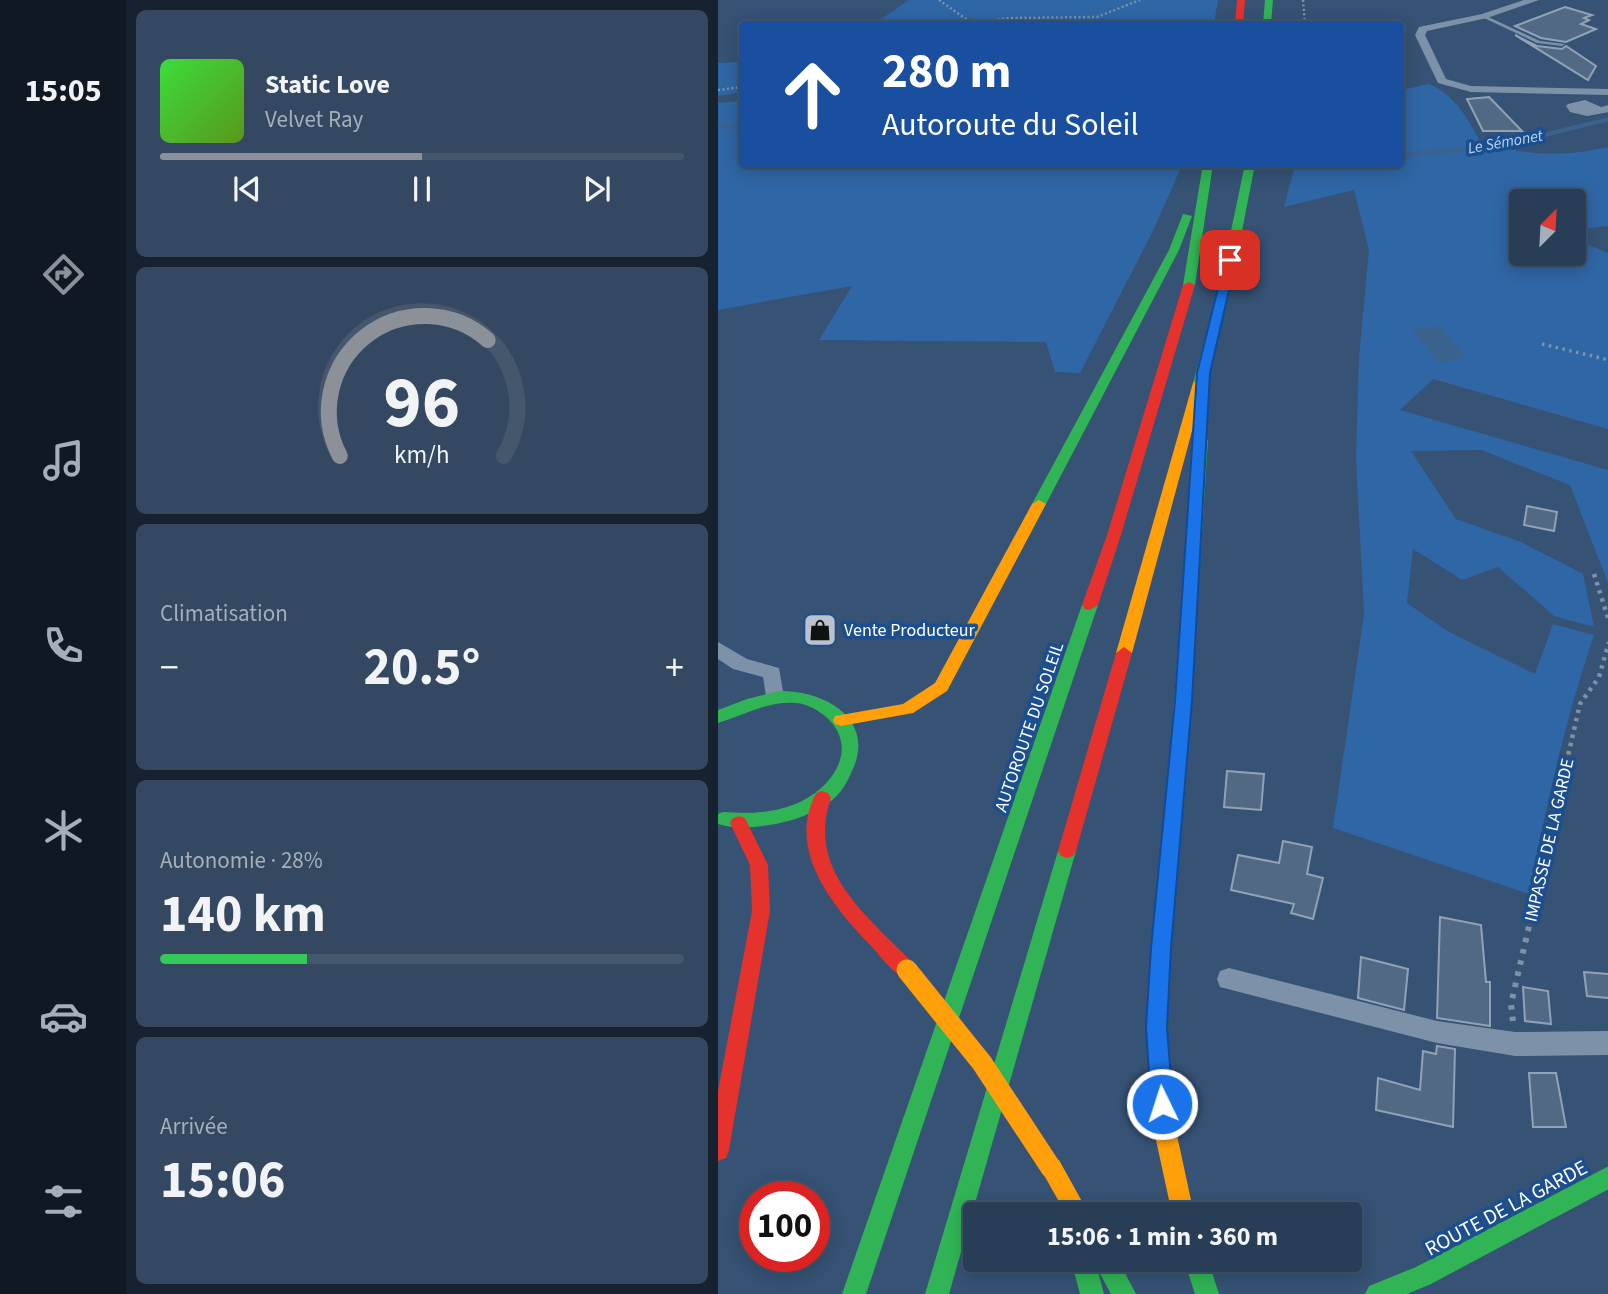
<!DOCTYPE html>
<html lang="fr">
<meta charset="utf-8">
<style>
:root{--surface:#283e57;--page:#344961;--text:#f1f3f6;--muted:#a5aeba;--line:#44576d;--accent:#8c9099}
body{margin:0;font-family:"Source Sans 3",sans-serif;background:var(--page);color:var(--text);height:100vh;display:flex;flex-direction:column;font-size:26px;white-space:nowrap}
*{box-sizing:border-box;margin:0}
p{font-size:23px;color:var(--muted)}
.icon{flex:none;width:38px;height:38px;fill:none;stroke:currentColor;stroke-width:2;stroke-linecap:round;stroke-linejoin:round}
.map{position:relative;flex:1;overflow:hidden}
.panel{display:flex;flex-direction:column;gap:10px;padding:10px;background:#162230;width:592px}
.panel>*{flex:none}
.banner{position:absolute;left:21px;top:21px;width:665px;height:147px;border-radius:7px;box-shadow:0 4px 18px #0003,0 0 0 2px var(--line);background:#1a4fa0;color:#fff;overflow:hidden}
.needle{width:46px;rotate:24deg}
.controls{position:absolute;left:791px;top:189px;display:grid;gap:14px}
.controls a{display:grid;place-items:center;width:77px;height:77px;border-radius:7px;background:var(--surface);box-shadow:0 4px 18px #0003,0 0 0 2px var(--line);font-size:35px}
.speed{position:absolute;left:21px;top:1181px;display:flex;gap:14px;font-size:35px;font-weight:700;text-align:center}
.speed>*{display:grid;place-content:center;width:91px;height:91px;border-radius:50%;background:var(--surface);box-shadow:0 4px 18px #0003,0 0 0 2px var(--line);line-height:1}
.speed .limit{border:10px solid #d22;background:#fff;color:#111}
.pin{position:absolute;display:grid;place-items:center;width:60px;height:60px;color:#fff;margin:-30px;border-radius:14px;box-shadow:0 4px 10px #0006}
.me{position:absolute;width:77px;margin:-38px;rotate:356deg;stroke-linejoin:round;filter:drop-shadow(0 0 5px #0008)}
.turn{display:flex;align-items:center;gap:24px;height:147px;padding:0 28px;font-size:32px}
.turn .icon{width:91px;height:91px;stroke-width:2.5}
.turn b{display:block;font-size:49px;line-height:60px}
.big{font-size:52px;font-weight:700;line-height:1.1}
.panel .tile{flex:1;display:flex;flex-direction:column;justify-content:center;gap:10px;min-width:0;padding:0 24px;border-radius:10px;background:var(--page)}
.panel .dial{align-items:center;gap:0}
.dial svg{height:182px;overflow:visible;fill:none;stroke:var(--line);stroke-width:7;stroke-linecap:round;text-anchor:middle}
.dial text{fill:var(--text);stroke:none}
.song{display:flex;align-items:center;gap:21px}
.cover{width:84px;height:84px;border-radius:10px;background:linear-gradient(135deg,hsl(120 70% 55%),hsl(90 70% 35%))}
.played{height:7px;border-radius:4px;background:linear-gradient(90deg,var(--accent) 50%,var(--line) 50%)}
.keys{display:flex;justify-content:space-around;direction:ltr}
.heat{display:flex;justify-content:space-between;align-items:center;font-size:38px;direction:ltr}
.charge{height:10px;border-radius:5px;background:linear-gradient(90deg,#34c759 28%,var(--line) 0)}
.trip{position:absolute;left:245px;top:1202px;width:399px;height:70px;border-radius:7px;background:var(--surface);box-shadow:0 4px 18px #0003,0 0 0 2px var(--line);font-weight:700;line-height:70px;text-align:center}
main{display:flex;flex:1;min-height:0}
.tab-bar{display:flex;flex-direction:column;width:126px;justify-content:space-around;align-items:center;background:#101923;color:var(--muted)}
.tab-bar .icon{width:49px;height:49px}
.tab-bar .active{color:var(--accent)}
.tab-bar b{font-size:32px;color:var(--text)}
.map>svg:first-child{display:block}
.green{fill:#2f66a5}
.water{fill:#3b618d}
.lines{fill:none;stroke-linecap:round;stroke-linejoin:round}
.stream{stroke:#3b618d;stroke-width:4.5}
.building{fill:#526984;stroke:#92a2b6;stroke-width:2}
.path-far3{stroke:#7d92a8;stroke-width:2.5;stroke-dasharray:2 2.5;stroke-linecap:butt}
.path-far2{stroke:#7d92a8;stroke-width:3.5;stroke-dasharray:2.5 4.5;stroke-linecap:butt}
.path-far1{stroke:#7d92a8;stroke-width:4.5;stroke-dasharray:3.5 5;stroke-linecap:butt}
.path{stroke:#7d92a8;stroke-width:6;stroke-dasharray:4.5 7;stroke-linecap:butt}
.lane{fill:#7d92a8;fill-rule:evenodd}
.street{fill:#7d92a8;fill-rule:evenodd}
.fast{fill:#30b455;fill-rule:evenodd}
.slow{fill:#ff9f0a;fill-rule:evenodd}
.jam{fill:#e5322d;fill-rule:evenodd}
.slow-bridge{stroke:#ff9f0a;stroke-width:21}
.route{fill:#1a73e8;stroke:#114b97;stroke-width:2}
.labels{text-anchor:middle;stroke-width:7;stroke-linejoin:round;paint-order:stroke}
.far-water-label{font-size:16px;font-style:italic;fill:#b5d3f5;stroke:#1b4f8f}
.poi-label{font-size:18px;fill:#fff;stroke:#1b4f8f;text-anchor:start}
.street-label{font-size:18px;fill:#fff;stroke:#1b4f8f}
.near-street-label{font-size:21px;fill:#fff;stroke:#1b4f8f}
</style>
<main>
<nav class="tab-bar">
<b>15:05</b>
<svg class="icon active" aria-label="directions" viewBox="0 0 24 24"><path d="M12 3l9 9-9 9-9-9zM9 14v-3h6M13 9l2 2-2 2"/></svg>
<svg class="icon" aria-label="music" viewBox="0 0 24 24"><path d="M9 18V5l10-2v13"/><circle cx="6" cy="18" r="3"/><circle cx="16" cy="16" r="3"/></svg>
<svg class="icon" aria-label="phone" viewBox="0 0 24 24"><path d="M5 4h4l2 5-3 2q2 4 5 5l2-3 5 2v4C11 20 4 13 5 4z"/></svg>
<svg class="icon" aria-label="climate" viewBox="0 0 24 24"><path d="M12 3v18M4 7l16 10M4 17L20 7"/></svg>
<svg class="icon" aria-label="car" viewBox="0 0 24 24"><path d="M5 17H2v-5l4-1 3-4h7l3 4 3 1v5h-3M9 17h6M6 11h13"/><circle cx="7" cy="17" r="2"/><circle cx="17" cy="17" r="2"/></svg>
<svg class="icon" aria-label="filters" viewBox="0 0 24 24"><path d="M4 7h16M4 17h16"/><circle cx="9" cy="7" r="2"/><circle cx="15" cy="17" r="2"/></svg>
</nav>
<section class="panel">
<div class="tile">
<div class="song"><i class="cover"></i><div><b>Static Love</b><p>Velvet Ray</p></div></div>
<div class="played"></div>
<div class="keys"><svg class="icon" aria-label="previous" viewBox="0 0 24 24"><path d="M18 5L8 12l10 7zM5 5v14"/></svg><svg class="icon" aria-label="pause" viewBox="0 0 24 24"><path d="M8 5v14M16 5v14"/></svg><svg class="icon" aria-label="next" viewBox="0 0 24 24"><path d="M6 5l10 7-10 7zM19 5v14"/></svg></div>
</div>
<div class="tile dial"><svg viewBox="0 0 100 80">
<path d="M14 69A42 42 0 1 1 86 69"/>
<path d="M14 69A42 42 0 0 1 79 18" stroke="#8c9099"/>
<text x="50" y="56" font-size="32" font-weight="700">96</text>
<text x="50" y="72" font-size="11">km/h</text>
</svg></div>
<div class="tile"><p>Climatisation</p>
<div class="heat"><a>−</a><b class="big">20.5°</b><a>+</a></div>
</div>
<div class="tile"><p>Autonomie · 28%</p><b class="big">140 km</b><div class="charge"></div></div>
<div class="tile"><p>Arrivée</p><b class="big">15:06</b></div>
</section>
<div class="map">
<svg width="891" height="1294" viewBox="0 0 891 1294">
<rect width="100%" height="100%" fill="#365274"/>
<!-- green -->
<path class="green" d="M191 0H500L496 24H273L275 21 250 18 237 24H156Z
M24 62V92L0 96V63Z
M711 84C738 96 748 116 762 141 804 156 847 157 890 147V226L856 230V201H803V254H856V239L890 253V429L715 379 682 410 890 470V583L852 485 763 450 693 451 738 519 803 542 865 574 876 627 836 616 780 567 744 580 695 549 689 603 731 632 817 674 835 624 876 635C847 720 828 807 811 894L615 828 646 614 638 458 641 357 651 250 636 190 566 207 577 165 682 164 683 90Z
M24 101V164L464 165 435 231 362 373 337 372 328 342 101 340 134 286 0 310V103Z"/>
<!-- water -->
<path class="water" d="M723 327 748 357 721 363 694 328Z"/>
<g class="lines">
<!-- stream -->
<path class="stream" d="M0 125 24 128
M682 155 777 147 891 119"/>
</g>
<!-- building -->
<path class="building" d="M847 7 874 15 866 18 871 20 863 24 878 29 848 42 823 38 797 26Z
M797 35 819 46 844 49 848 46 878 66 870 80Z
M771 97 804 131H765L749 99Z
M809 506 839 512 836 531 806 525Z
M509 771 546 774 543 810 506 807Z
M565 841 594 847 589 874 605 878 595 919 573 913 576 904 513 890 520 855 561 863Z
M722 917 763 925 768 982H772V1026L719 1018Z
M643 957 690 969 686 1010 640 998Z
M866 972 891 974V998L869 996Z
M805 987 830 991 833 1024 807 1021Z
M719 1046 737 1049 735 1127 658 1110 660 1078 702 1090 705 1051 718 1054Z
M811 1073H838L848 1127H815Z"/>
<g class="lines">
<!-- path-far3 -->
<path class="path-far3" d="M221 0 255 24
M585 0 587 24
M253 24 291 18 379 17 422 0
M0 90 24 87"/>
<!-- path-far2 -->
<path class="path-far2" d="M824 344 891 360"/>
<!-- path-far1 -->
<path class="path-far1" d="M876 574 891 621
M833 829 862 704 881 677 891 642"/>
<!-- path -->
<path class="path" d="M795 1021 793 1004 834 827"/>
<!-- lane -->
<path class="lane" d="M766 15 822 41 847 44 844 46 819 43 764 17Z"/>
<!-- street -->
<path class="street" d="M806 0H821L769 18 709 31 707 35 728 79 753 86 891 89V95L753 92 720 83 697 35 701 27 764 14Z
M867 100 883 107 891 105V112L869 116 852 112 848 106 850 104Z
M0 642 29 659 61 668 66 697 63 702 56 704 49 702 45 677 15 669 0 659Z
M511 968 719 1021 797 1032 891 1031V1055L797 1056 719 1043 502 987 499 979 502 971Z"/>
<!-- fast -->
<path class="fast" d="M547 0H555L553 24H545Z
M485 164H495L477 285 471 288 465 285Z
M527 164H537L514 283 487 383 481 387 475 383 502 283Z
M465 214 474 216 461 250 328 504 321 508 316 507 314 504 451 250Z
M483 436 490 440 469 768 466 773H454L451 768 476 440Z
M372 600 380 605 148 1294H124L364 605Z
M61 691C106 690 159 719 134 771 129 783 123 793 113 801 97 813 77 820 58 824 40 827 18 830 0 824V814L5 812C31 814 60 813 84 801 118 784 141 745 107 716 98 709 89 704 78 703 49 701 26 715 0 723V710L29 699Z
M349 844 355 846 358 851 231 1294H207L340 851 343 846Z
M891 1166V1189L713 1284 689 1294H647L651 1286 698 1267Z
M353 1260H400L418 1294H393L379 1268 386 1294H362Z
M466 1260H490L501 1294H477Z"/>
<!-- slow -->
<path class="slow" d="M481 379 487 383 414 653 406 659 398 653 475 383Z
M321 500 328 504 229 691 195 713 123 726 117 724 115 720 117 716 185 704 217 683 314 504Z
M460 761 466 763 469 768 453 948 449 1027 457 1126 476 1214H454L435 1126 429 1027 433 948 451 768 454 763Z
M333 1157 341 1160 371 1214H348L322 1168 325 1160Z"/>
<!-- jam -->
<path class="jam" d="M519 0H527L525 24H517Z
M471 282 477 285 403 535 380 605 372 610 367 609 364 605 389 535 465 285Z
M406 647 414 653 358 851 355 856 349 858 343 856 340 851 398 653Z
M104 791 110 793 113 798C87 871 151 917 196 964L199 970 196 976 189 979C175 974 163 957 153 946 115 906 68 851 98 793Z
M21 816 27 818 50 865 52 911 11 1150 8 1158 0 1161V1091L34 911 32 865 12 823 15 818Z"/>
<!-- slow-bridge -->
<path class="slow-bridge" d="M189 970 264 1063 333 1168"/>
</g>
<!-- route -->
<path class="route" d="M512 257 518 260 492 373 474 701 453 948 449 1027 455 1104 452 1111 444 1114 436 1111 433 1104 428 1027 433 948 457 701 479 373 507 260Z"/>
<!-- icons -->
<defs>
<symbol id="shop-square" viewBox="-11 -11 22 22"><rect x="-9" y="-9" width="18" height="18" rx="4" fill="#b9c2ce" stroke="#1b4f8f"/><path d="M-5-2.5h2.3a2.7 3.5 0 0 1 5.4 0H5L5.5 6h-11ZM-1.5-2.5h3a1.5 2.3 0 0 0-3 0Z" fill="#111"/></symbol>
</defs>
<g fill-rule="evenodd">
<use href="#shop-square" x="83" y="611" width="38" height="38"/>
</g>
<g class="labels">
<!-- far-water labels -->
<g class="far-water-label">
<text transform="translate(787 141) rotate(-10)" y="6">Le Sémonet</text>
</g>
<!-- poi labels -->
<g class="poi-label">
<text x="126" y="636">Vente Producteur</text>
</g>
<!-- street labels -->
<g class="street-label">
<text transform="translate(311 727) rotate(-71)" y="6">AUTOROUTE DU SOLEIL</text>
<text transform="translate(831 840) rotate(-77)" y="6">IMPASSE DE LA GARDE</text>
</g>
<!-- near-street labels -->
<g class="near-street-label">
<text transform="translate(788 1208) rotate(-28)" y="7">ROUTE DE LA GARDE</text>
</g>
</g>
</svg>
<div class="controls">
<a><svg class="needle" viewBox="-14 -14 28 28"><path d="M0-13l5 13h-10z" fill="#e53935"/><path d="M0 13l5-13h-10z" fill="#a5aeba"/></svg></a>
</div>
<div class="speed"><div class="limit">100</div></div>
<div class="pin" style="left:512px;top:260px;background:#d93025"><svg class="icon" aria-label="arrive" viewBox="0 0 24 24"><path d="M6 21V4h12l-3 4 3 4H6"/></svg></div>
<svg class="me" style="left:444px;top:1104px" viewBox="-20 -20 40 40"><circle r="17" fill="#1a73e8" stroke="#fff" stroke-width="3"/><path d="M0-11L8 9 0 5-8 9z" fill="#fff"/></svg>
<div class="trip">15:06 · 1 min · 360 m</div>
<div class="banner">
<div class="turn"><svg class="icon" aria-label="ahead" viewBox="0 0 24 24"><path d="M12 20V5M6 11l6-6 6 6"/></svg><div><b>280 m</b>Autoroute du Soleil</div></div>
</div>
</div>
</main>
